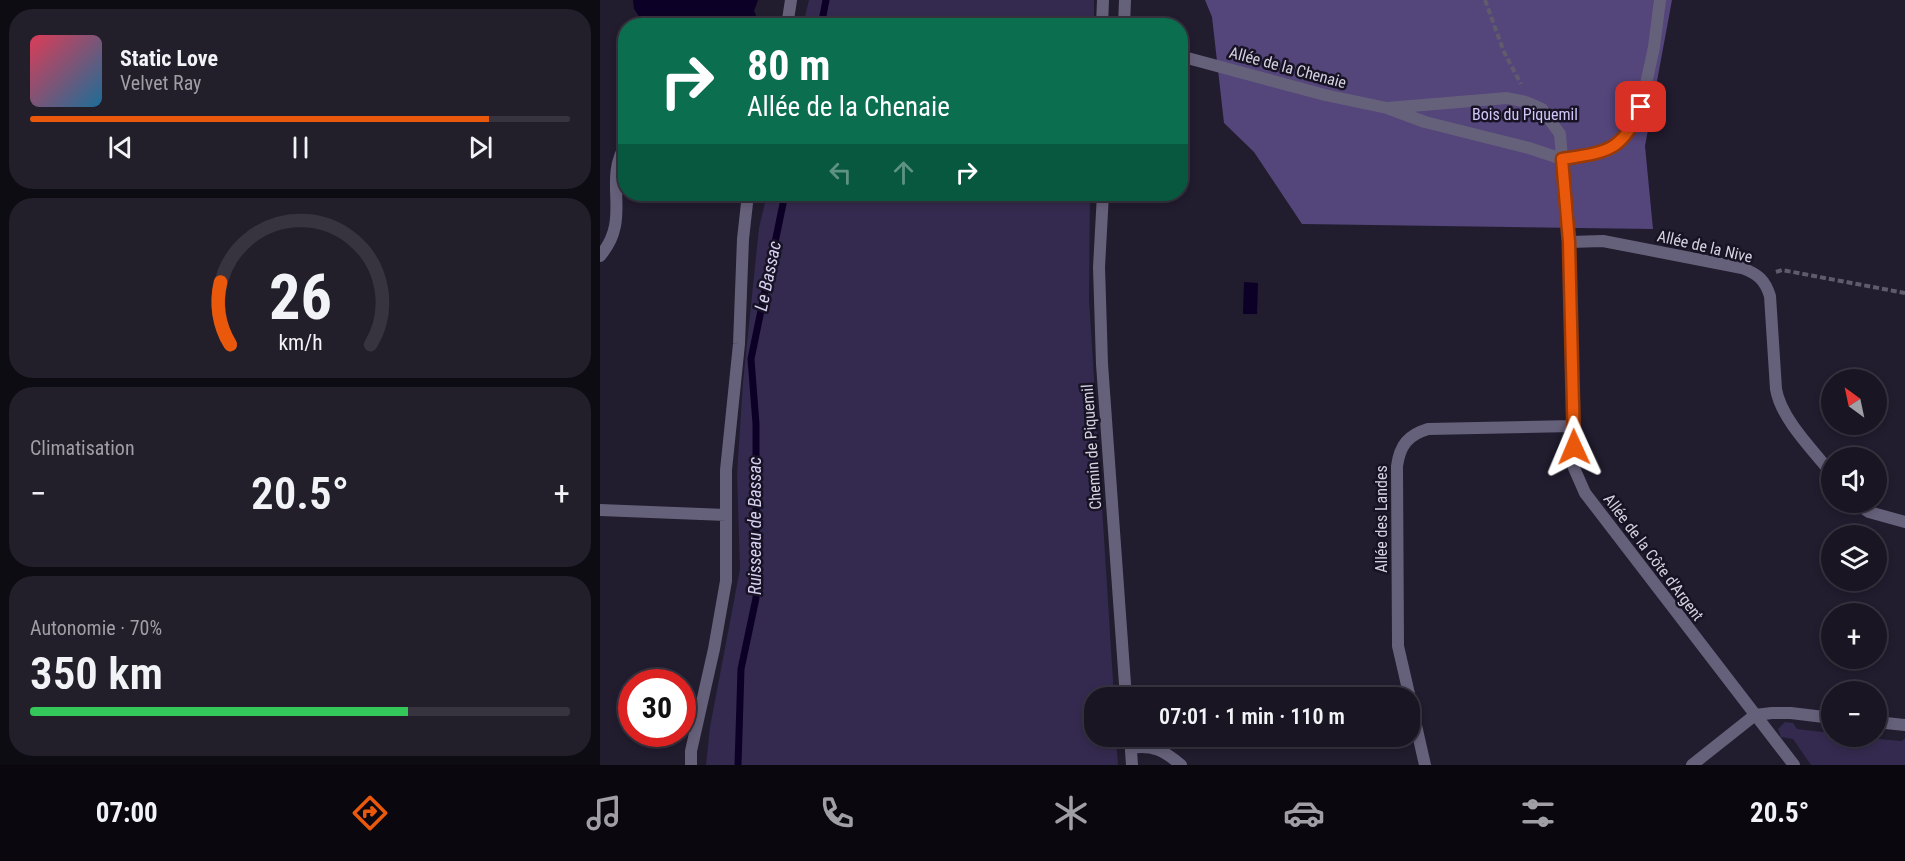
<!DOCTYPE html>
<html lang="fr">
<meta charset="utf-8">
<style>
:root{--surface:#191522;--page:#221e2a;--text:#f1f3f6;--muted:#9f9fa5;--line:#373440;--accent:#ea580c}
body{margin:0;font-family:"Roboto Condensed",sans-serif;background:var(--page);color:var(--text);height:100vh;display:flex;flex-direction:column;font-size:22px;white-space:nowrap}
*{box-sizing:border-box;margin:0}
p{font-size:20px;color:var(--muted)}
.icon{flex:none;width:33px;height:33px;fill:none;stroke:currentColor;stroke-width:2;stroke-linecap:round;stroke-linejoin:round}
.map{position:relative;flex:1;overflow:hidden}
.panel{display:flex;flex-direction:column;gap:9px;padding:9px;background:#0e0c13;width:600px}
.panel>*{flex:none}
.top-card{position:absolute;left:18px;top:18px;width:570px;height:183px;border-radius:24px;box-shadow:0 3px 9px #0003,0 0 0 2px var(--line);background:#0b6e4f;color:#fff;overflow:hidden}
.needle{width:39px;rotate:327deg}
.tools{position:absolute;left:1221px;top:369px;display:grid;gap:12px}
.tools a{display:grid;place-items:center;width:66px;height:66px;border-radius:50%;background:var(--surface);box-shadow:0 3px 9px #0003,0 0 0 2px var(--line);font-size:30px}
.speed{position:absolute;left:18px;top:669px;display:flex;gap:12px;font-size:30px;font-weight:700;text-align:center}
.speed>*{display:grid;place-content:center;width:78px;height:78px;border-radius:50%;background:var(--surface);box-shadow:0 3px 9px #0003,0 0 0 2px var(--line);line-height:1}
.speed .limit{border:9px solid #d22;background:#fff;color:#111}
.pin{position:absolute;display:grid;place-items:center;width:51px;height:51px;color:#fff;margin:-26px;border-radius:12px;box-shadow:0 3px 9px #0006}
.me{position:absolute;width:66px;margin:-33px;rotate:359deg;stroke-linejoin:round;filter:drop-shadow(0 0 4px #0008)}
.turn{display:flex;align-items:center;gap:21px;height:126px;padding:0 30px;font-size:27px}
.turn .icon{width:78px;height:78px;stroke-width:2.5}
.turn b{display:block;font-size:42px;line-height:51px}
.lanes{display:flex;align-items:center;height:57px;padding:0 30px;background:#0003;justify-content:center;gap:30px;direction:ltr}
.lanes .off{opacity:.35}
.big{font-size:45px;font-weight:600;line-height:1.1}
.panel .card{flex:1;display:flex;flex-direction:column;justify-content:center;gap:9px;min-width:0;padding:0 21px;border-radius:24px;background:var(--page)}
.panel .dial{align-items:center;gap:0}
.dial svg{height:156px;overflow:visible;fill:none;stroke:var(--line);stroke-width:7;stroke-linecap:round;text-anchor:middle}
.dial text{fill:var(--text);stroke:none}
.song{display:flex;align-items:center;gap:18px}
.cover{width:72px;height:72px;border-radius:9px;background:linear-gradient(135deg,hsl(350 70% 55%),hsl(200 70% 35%))}
.played{height:6px;border-radius:3px;background:linear-gradient(90deg,var(--accent) 85%,var(--line) 85%)}
.keys{display:flex;justify-content:space-around;direction:ltr}
.heat{display:flex;justify-content:space-between;align-items:center;font-size:33px;direction:ltr}
.charge{height:9px;border-radius:4px;background:linear-gradient(90deg,#34c759 70%,var(--line) 0)}
.trip{position:absolute;left:484px;top:687px;width:336px;height:60px;border-radius:24px;background:var(--surface);box-shadow:0 3px 9px #0003,0 0 0 2px var(--line);font-weight:600;line-height:60px;text-align:center}
.tab-bar{display:flex;height:96px;justify-content:space-around;align-items:center;background:#0a080e;color:var(--muted)}
.tab-bar .icon{width:42px;height:42px}
.tab-bar .current{color:var(--accent)}
.tab-bar b{font-size:27px;color:var(--text)}
main{display:flex;flex:1;min-height:0}
.map>svg:first-child{display:block}
.green{fill:#342a4f}
.forest{fill:#54457b}
.water{fill:#0d0026}
.lines{fill:none;stroke-linecap:round;stroke-linejoin:round}
.stream{stroke:#0d0026;stroke-width:7}
.path{stroke:#605b6c;stroke-width:4;stroke-dasharray:6 3;stroke-linecap:butt}
.service{stroke:#66617a;stroke-width:12}
.minor{stroke:#66617a;stroke-width:12}
.route-casing{stroke:#983908;stroke-width:15}
.route{stroke:#ea580c;stroke-width:10}
.labels{text-anchor:middle;stroke-width:5;stroke-linejoin:round;paint-order:stroke}
.street-label{font-size:16px;fill:#d5d2df;stroke:#181324}
.park-label{font-size:16px;fill:#d2c6f9;stroke:#181324}
.water-label{font-size:18px;font-style:italic;fill:#d7d0f1;stroke:#181324}
</style>
<main>
<section class="panel">
<div class="card">
<div class="song"><i class="cover"></i><div><b>Static Love</b><p>Velvet Ray</p></div></div>
<div class="played"></div>
<div class="keys"><svg class="icon" aria-label="previous" viewBox="0 0 24 24"><path d="M18 5L8 12l10 7zM5 5v14"/></svg><svg class="icon" aria-label="pause" viewBox="0 0 24 24"><path d="M8 5v14M16 5v14"/></svg><svg class="icon" aria-label="next" viewBox="0 0 24 24"><path d="M6 5l10 7-10 7zM19 5v14"/></svg></div>
</div>
<div class="card dial"><svg viewBox="0 0 100 80">
<path d="M14 69A42 42 0 1 1 86 69"/>
<path d="M14 69A42 42 0 0 1 9 37" stroke="#ea580c"/>
<text x="50" y="56" font-size="32" font-weight="700">26</text>
<text x="50" y="72" font-size="11">km/h</text>
</svg></div>
<div class="card"><p>Climatisation</p>
<div class="heat"><a>−</a><b class="big">20.5°</b><a>+</a></div>
</div>
<div class="card"><p>Autonomie · 70%</p><b class="big">350 km</b><div class="charge"></div></div>
</section>
<div class="map">
<svg width="1305" height="765" viewBox="0 0 1305 765">
<rect width="100%" height="100%" fill="#211c2e"/>
<!-- green -->
<path class="green" d="M209 0H494V25H203Z
M167 194H490L489 299 514 697 495 698V736L516 737 518 765H106L110 727 140 569 137 474 143 382 159 228Z
M1185 722 1193 723 1197 729 1231 733 1232 736 1258 737 1301 741 1305 739V765H1211L1193 739 1181 737 1178 729Z"/>
<!-- forest -->
<path class="forest" d="M605 0H1072L1045 146 1053 229 702 224 654 152 624 123 612 17Z"/>
<!-- water -->
<path class="water" d="M33 0H158L154 11 156 15 153 26 45 25 34 9Z
M644 282 658 283 657 314H643Z"/>
<g class="lines">
<!-- stream -->
<path class="stream" d="M221 26 226 0
M138 765 141 669 156 598V424L151 359 185 194"/>
<!-- path -->
<path class="path" d="M885 0 904 52 921 84
M1176 272 1182 270 1305 293"/>
<!-- service -->
<path class="service" d="M187 26 191 0
M0 256C33 218 2 182 26 144
M0 510 126 515
M91 765V751L114 649 126 581V470L139 344 143 239 148 194"/>
<!-- minor -->
<path class="minor" d="M502 26 503 0
M524 26 525 0
M580 56 725 95 787 108 825 122 929 148 962 159 996 154 1019 143 1032 128 1041 107 1054 47 1060 0
M787 108 907 98 926 102 942 109 960 134 969 242 974 468 985 493 1194 765
M503 194 499 267 502 364 526 698
M969 242 1003 241 1142 268C1158 274 1165 280 1170 296L1176 389C1181 419 1213 450 1232 474
M1254 502 1269 512 1305 522
M810 698 798 646 797 466C800 445 808 435 828 429L974 426
M810 699 825 765
M1276 722 1305 725
M530 736 532 765
M531 748C552 744 565 751 581 765
M1092 765 1155 715 1172 713H1191L1232 718"/>
</g>
<g class="lines">
<defs>
<path id="route" d="M974 447 969 242 962 159C1007 152 1022 152 1041 107"/>
</defs>
<!-- route casing -->
<use href="#route" class="route-casing"/>
<!-- route -->
<use href="#route" class="route"/>
</g>
<g class="labels">
<!-- street labels -->
<g class="street-label">
<text transform="translate(688 67) rotate(15)" y="6">Allée de la Chenaie</text>
<text transform="translate(1105 246) rotate(13)" y="6">Allée de la Nive</text>
<text transform="translate(491 447) rotate(-94)" y="6">Chemin de Piquemil</text>
<text transform="translate(781 519) rotate(-90)" y="6">Allée des Landes</text>
<text transform="translate(1054 557) rotate(53)" y="6">Allée de la Côte d'Argent</text>
</g>
<!-- park labels -->
<g class="park-label">
<text x="925" y="120">Bois du Piquemil</text>
</g>
<!-- water labels -->
<g class="water-label">
<text transform="translate(168 276) rotate(-78)" y="6">Le Bassac</text>
<text transform="translate(155 526) rotate(-90)" y="6">Ruisseau de Bassac</text>
</g>
</g>
</svg>
<div class="tools">
<a><svg class="needle" viewBox="-14 -14 28 28"><path d="M0-13l5 13h-10z" fill="#e53935"/><path d="M0 13l5-13h-10z" fill="#9f9fa5"/></svg></a>
<a><svg class="icon" aria-label="sound" viewBox="0 0 24 24"><path d="M4 9h4l5-4v14l-5-4H4zM17 9q2 3 0 6"/></svg></a>
<a><svg class="icon" aria-label="layers" viewBox="0 0 24 24"><path d="M12 4l9 5-9 5-9-5zM3 14l9 5 9-5"/></svg></a>
<a>+</a>
<a>−</a>
</div>
<div class="speed"><div class="limit">30</div></div>
<div class="pin" style="left:1041px;top:107px;background:#d93025"><svg class="icon" aria-label="arrive" viewBox="0 0 24 24"><path d="M6 21V4h12l-3 4 3 4H6"/></svg></div>
<svg class="me" style="left:974px;top:447px" viewBox="-20 -20 40 40"><path d="M0-17L14 15 0 8-14 15z" fill="#ea580c" stroke="#fff" stroke-width="4"/></svg>
<div class="trip">07:01 · 1 min · 110 m</div>
<div class="top-card">
<div class="turn"><svg class="icon" aria-label="right" viewBox="0 0 24 24"><path d="M7 20v-9h11M14 6l5 5-5 5"/></svg><div><b>80 m</b>Allée de la Chenaie</div></div>
<div class="lanes"><svg class="icon off" aria-label="left" viewBox="0 0 24 24"><path d="M17 20v-9H6M10 6l-5 5 5 5"/></svg><svg class="icon off" aria-label="ahead" viewBox="0 0 24 24"><path d="M12 20V5M6 11l6-6 6 6"/></svg><svg class="icon" aria-label="right" viewBox="0 0 24 24"><path d="M7 20v-9h11M14 6l5 5-5 5"/></svg></div>
</div>
</div>
</main>
<nav class="tab-bar">
<b>07:00</b>
<svg class="icon current" aria-label="directions" viewBox="0 0 24 24"><path d="M12 3l9 9-9 9-9-9zM9 14v-3h6M13 9l2 2-2 2"/></svg>
<svg class="icon" aria-label="music" viewBox="0 0 24 24"><path d="M9 18V5l10-2v13"/><circle cx="6" cy="18" r="3"/><circle cx="16" cy="16" r="3"/></svg>
<svg class="icon" aria-label="phone" viewBox="0 0 24 24"><path d="M5 4h4l2 5-3 2q2 4 5 5l2-3 5 2v4C11 20 4 13 5 4z"/></svg>
<svg class="icon" aria-label="climate" viewBox="0 0 24 24"><path d="M12 3v18M4 7l16 10M4 17L20 7"/></svg>
<svg class="icon" aria-label="car" viewBox="0 0 24 24"><path d="M5 17H2v-5l4-1 3-4h7l3 4 3 1v5h-3M9 17h6M6 11h13"/><circle cx="7" cy="17" r="2"/><circle cx="17" cy="17" r="2"/></svg>
<svg class="icon" aria-label="filters" viewBox="0 0 24 24"><path d="M4 7h16M4 17h16"/><circle cx="9" cy="7" r="2"/><circle cx="15" cy="17" r="2"/></svg>
<b>20.5°</b>
</nav>
